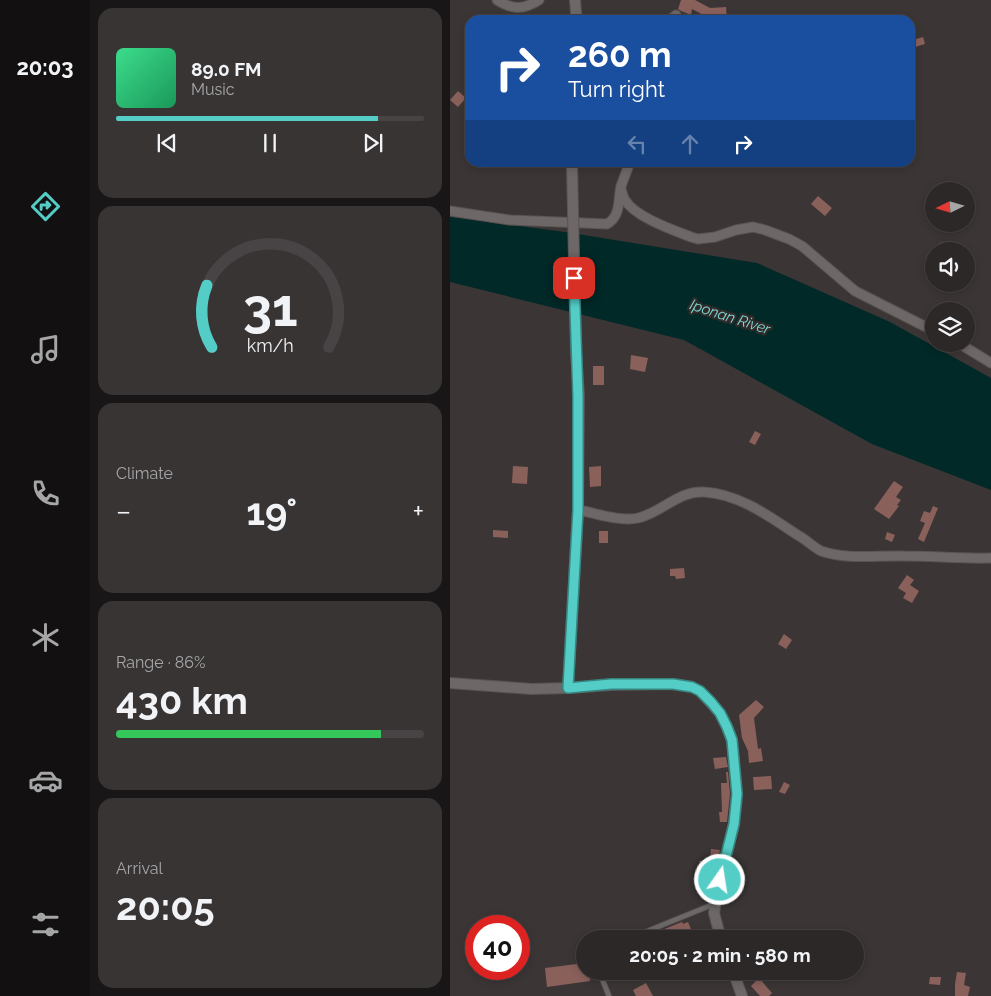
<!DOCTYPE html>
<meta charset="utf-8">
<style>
:root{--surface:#2c2828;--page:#383434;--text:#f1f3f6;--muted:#a6a6a8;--line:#484445;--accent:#54cdc7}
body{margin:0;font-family:Raleway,sans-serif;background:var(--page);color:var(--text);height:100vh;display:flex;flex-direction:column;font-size:19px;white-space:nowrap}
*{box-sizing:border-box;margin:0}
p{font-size:16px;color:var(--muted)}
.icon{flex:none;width:28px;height:28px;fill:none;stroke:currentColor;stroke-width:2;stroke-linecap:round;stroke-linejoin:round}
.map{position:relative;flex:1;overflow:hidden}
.details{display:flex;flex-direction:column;gap:8px;padding:8px;background:#181616;width:360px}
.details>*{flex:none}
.banner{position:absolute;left:15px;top:15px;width:450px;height:152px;border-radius:15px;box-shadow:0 2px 8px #0003,0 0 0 1px var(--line);background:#1a4fa0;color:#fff;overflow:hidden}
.needle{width:32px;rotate:265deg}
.tools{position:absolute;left:475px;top:182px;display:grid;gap:10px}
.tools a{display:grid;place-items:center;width:50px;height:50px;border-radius:50%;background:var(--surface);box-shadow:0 2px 8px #0003,0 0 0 1px var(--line);font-size:25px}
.speed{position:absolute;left:15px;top:915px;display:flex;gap:10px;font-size:25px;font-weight:700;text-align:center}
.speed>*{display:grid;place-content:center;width:65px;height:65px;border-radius:50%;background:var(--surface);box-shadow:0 2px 8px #0003,0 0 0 1px var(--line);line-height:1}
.speed .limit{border:8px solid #d22;background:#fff;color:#111}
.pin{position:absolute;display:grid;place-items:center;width:42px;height:42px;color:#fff;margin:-21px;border-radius:10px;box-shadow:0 2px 8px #0006}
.me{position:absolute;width:55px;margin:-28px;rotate:13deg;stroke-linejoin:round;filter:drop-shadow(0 0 4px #0008)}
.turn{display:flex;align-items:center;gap:18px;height:105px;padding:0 20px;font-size:22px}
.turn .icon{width:65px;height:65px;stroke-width:2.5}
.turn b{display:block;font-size:35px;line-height:42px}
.lanes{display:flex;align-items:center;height:48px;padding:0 20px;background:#0003;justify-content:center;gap:25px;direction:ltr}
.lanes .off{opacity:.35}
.big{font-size:38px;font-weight:700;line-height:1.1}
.details .card{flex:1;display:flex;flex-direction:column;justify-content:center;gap:8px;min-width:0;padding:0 18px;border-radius:15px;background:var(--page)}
.details .dial{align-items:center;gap:0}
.dial svg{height:130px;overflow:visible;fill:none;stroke:var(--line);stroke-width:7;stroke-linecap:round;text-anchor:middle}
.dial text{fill:var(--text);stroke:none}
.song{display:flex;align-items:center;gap:15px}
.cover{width:60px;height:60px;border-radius:8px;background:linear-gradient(135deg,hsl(150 70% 55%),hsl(150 70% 35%))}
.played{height:5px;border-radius:2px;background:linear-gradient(90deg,var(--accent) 85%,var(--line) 85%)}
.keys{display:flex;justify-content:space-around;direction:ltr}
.heat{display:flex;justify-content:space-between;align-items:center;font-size:28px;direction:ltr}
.charge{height:8px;border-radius:4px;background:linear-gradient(90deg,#34c759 86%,var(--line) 0)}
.trip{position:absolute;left:126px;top:930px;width:288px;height:50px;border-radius:25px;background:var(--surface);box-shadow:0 2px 8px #0003,0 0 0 1px var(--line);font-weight:700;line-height:50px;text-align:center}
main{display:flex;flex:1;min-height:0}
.tabs{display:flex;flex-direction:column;width:90px;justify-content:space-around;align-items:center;background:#121010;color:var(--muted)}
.tabs .icon{width:35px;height:35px}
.tabs .current{color:var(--accent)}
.tabs b{font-size:22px;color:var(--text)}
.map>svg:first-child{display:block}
.water{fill:#002927}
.building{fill:#8a605b}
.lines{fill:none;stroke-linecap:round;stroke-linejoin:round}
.service-casing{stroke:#595454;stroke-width:6}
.minor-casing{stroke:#595454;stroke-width:11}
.tertiary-casing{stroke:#595454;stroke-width:12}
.service{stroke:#6d6867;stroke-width:4.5}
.minor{stroke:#6d6867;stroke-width:9}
.tertiary{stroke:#6d6867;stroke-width:10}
.tertiary-bridge-casing{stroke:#595454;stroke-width:12;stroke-linecap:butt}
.tertiary-bridge{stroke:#6d6867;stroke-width:10}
.route-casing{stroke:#378581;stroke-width:12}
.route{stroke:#54cdc7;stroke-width:9}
.labels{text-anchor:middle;stroke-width:4.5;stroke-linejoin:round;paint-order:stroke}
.water-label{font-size:15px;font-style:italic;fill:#80d9d3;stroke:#302c2b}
</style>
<main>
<nav class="tabs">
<b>20:03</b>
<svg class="icon current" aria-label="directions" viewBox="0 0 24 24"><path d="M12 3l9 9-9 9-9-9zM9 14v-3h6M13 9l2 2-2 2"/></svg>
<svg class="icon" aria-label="music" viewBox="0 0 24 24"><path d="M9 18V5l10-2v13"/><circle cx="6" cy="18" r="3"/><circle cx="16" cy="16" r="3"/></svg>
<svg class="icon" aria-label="phone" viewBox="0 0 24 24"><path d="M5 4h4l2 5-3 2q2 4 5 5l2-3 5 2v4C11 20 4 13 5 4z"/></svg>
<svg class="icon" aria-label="climate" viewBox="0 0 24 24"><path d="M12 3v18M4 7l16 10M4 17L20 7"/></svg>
<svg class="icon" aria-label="car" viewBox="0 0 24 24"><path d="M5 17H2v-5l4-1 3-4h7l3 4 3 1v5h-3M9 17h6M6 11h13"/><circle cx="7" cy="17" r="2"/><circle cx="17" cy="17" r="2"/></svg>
<svg class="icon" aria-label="filters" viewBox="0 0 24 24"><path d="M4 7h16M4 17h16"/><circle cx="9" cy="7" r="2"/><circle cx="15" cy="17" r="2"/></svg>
</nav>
<section class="details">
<div class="card">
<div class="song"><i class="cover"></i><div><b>89.0 FM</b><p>Music</p></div></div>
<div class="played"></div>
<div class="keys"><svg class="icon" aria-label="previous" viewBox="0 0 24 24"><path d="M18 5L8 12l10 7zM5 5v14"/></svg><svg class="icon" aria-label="pause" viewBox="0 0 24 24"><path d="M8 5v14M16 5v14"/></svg><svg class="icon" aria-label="next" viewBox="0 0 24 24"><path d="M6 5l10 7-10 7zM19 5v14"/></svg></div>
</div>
<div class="card dial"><svg viewBox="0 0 100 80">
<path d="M14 69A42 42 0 1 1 86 69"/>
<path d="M14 69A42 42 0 0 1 11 31" stroke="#54cdc7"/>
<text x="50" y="56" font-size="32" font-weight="700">31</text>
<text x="50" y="72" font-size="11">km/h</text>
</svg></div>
<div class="card"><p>Climate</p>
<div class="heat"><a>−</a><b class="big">19°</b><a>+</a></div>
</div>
<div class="card"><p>Range · 86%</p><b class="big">430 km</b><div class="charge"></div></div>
<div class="card"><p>Arrival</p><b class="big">20:05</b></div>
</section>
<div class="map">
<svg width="541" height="996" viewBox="0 0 541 996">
<rect width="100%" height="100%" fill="#3b3635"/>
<!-- water -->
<path class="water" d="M0 217 115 232 307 263 440 322 541 378V490L422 444 234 340 0 282Z"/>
<!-- building -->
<path class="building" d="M231 0H245L260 8 276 7 277 20H263L242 9 241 15 231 11 228 9Z
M473 37 475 44 465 47 463 40Z
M8 91 16 98 8 107 0 100Z
M368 196 382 208 375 216 361 204Z
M496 242 497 251H489V243Z
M181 355 198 358 195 372 180 369Z
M143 366H154V385H143Z
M305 431 311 434 305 445 299 442Z
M63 466 78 467 77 484 62 483Z
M151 466V486L140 487 139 467Z
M444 481 453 487 446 497 451 500 447 505 449 506 439 519 424 509Z
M483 506 488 508 474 542 468 539 475 523 470 521 474 511 480 513Z
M43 530 58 531V538L43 537Z
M149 531H158V543H149Z
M437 532 445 535 442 542 435 539Z
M234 568 235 578 226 579 225 576H220V569Z
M457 575 464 580 460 585 469 591 462 603 453 598 456 593 448 588Z
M334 634 342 640 336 649 328 644Z
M306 700 314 707 304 718 308 749 311 748 313 761 299 763 298 751 292 738 289 715Z
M276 757 278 767 265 769 263 758Z
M276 772H278L280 794 277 822H270L269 812H272L271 783H277Z
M321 776 322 789 304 790 303 777Z
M334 782 340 785 335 794 329 792Z
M261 849 270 850 260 897 255 898 253 875H250L249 861 260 860Z
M278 875 287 876 286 883 277 881Z
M232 922 233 924 238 922 243 934 230 939H189Z
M135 963V971H139L140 981 97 987 95 968Z
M507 972 516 973 514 985 520 987 518 996H505V984Z
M480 977H491L490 985 479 984Z
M309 978 322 993 319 996H310L301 986Z
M196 983 203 996H186L183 990Z"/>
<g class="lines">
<defs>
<path id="service" d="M178 939 264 904
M149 971 159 996"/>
<path id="minor" d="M47 0C63 10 73 10 89 0
M220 20 226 15
M171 189C172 192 173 197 175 200 185 217 223 230 241 237L248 239 265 237 286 230 303 227 315 230 339 239 352 246 405 291 484 331
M0 211 60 220 157 224C171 216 168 200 171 186 174 178 177 170 180 162
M510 344 541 363
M128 510C146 513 170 522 188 518 211 513 229 490 254 492 290 494 320 517 349 536 357 540 363 547 371 551 397 560 427 555 454 556 483 556 512 559 541 558"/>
<path id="tertiary" d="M125 0 126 13 128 20
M126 352 129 396 128 510 118 688 161 685 223 684 242 687 250 691 270 713 277 727 282 740 287 794 284 824 270 880 264 913 271 939
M0 683 82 689 118 688
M283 971 292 996"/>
</defs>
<!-- service casing -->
<use href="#service" class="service-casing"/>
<!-- minor casing -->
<use href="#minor" class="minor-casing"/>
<!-- tertiary casing -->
<use href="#tertiary" class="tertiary-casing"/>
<!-- service -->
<use href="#service" class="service"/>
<!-- minor -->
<use href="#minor" class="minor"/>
<!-- tertiary -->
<use href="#tertiary" class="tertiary"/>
<defs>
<path id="tertiary-bridge" d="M122 165 126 352"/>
</defs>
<!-- tertiary-bridge casing -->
<use href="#tertiary-bridge" class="tertiary-bridge-casing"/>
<!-- tertiary-bridge -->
<use href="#tertiary-bridge" class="tertiary-bridge"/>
</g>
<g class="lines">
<defs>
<path id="route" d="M124 278 128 396V510L118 688 161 684H223L242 687 250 691 261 702 270 713 277 727 282 740 287 794 284 824 270 880"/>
</defs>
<!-- route casing -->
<use href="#route" class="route-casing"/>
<!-- route -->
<use href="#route" class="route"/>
</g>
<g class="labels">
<!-- water labels -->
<g class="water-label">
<text transform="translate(280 317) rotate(18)" y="5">Iponan River</text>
</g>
</g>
</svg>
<div class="tools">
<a><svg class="needle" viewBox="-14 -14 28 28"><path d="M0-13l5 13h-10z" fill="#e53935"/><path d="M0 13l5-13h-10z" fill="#a6a6a8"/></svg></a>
<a><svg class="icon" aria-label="sound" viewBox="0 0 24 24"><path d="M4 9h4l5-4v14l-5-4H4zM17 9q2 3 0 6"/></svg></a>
<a><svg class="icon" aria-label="layers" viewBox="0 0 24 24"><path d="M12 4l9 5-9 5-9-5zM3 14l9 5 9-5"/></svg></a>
</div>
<div class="speed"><div class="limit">40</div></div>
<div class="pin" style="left:124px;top:278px;background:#d93025"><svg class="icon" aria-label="arrive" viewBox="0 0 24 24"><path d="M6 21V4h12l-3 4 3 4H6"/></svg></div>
<svg class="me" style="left:270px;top:880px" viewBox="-20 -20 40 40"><circle r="17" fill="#54cdc7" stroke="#fff" stroke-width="3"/><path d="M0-11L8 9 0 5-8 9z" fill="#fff"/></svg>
<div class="trip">20:05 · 2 min · 580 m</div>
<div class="banner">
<div class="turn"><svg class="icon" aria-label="right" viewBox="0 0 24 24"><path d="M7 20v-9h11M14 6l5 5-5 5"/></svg><div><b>260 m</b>Turn right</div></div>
<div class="lanes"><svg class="icon off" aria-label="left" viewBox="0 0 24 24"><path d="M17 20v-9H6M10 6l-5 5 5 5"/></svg><svg class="icon off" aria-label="ahead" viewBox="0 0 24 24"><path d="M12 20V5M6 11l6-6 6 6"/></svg><svg class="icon" aria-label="right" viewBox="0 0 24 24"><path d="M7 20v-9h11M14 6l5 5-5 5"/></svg></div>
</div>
</div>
</main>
